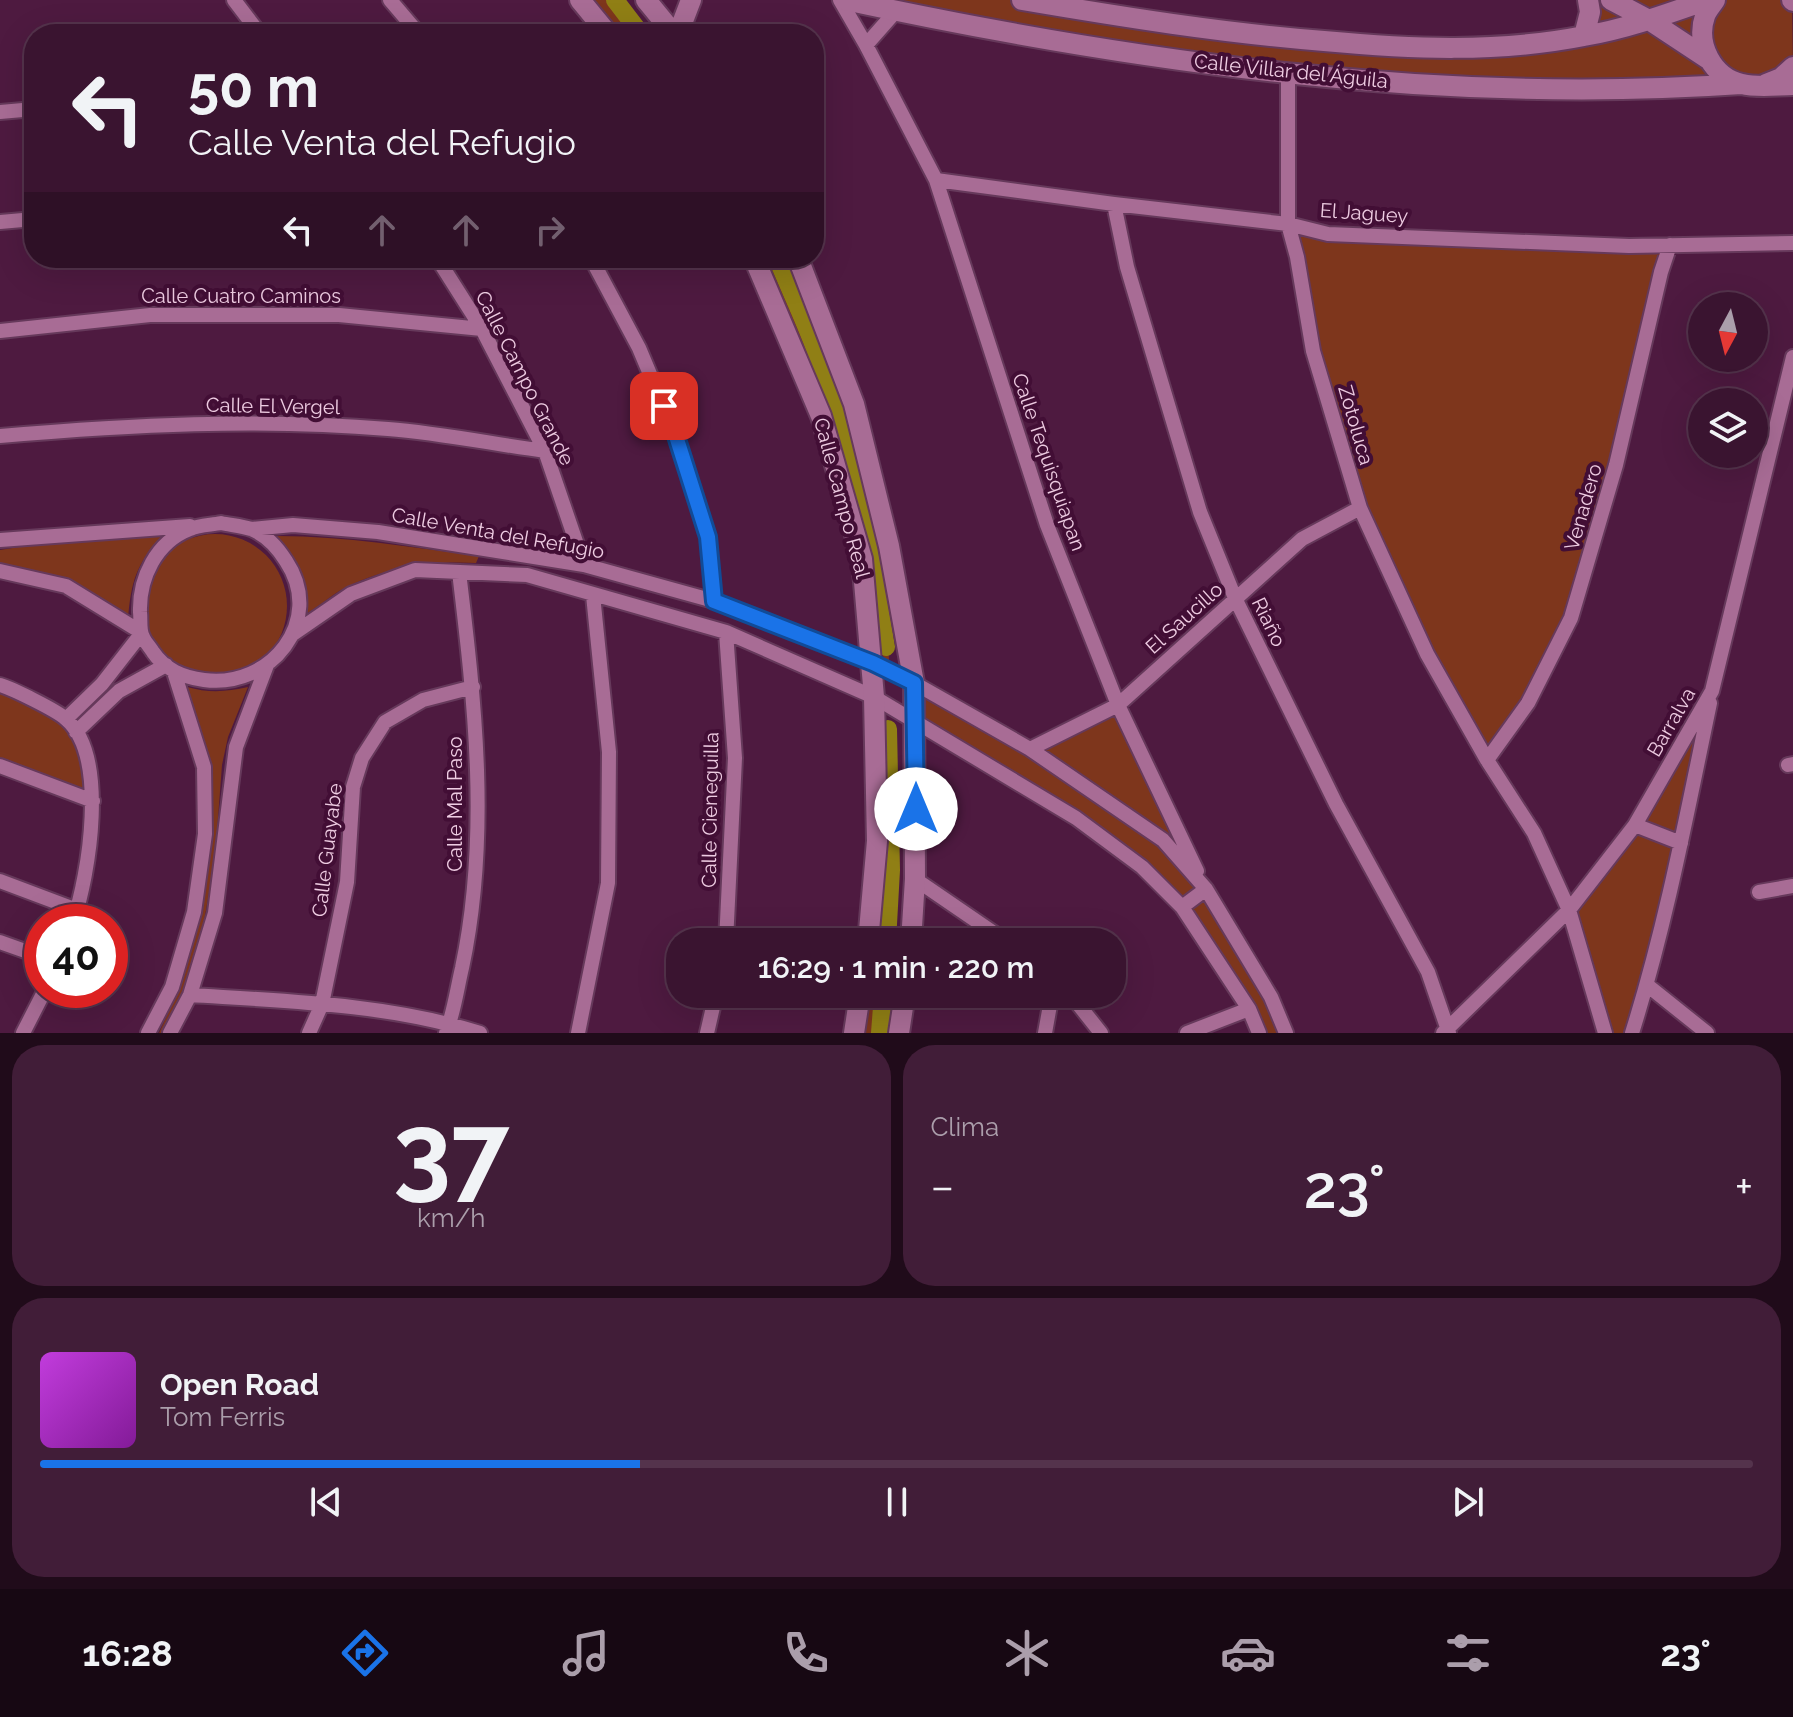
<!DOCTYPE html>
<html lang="es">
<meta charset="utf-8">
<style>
:root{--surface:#3a1430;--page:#411d38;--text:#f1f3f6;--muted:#ab9eab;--line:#54334c;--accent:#1a73e8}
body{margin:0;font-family:Raleway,sans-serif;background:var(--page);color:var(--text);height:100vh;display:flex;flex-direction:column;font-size:30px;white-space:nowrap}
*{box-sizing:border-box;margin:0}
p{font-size:26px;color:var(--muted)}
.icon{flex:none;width:44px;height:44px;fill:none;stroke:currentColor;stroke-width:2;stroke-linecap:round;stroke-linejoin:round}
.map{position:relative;height:1033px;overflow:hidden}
.sheet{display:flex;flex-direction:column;gap:12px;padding:12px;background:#200b1a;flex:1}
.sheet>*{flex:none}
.top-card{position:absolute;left:24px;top:24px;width:800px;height:244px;border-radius:32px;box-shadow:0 8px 32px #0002,0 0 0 2px var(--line);background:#3a1430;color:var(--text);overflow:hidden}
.needle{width:52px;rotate:187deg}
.fabs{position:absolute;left:1688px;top:292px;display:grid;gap:16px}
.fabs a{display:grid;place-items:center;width:80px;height:80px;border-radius:50%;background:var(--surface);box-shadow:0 8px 32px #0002,0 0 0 2px var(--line);font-size:40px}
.speed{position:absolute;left:24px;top:904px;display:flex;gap:16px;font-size:40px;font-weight:700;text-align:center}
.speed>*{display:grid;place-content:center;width:104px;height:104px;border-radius:50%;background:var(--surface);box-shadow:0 8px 32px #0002,0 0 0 2px var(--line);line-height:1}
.speed .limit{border:12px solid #d22;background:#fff;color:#111}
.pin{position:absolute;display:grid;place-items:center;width:68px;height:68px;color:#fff;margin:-34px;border-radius:16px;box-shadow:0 4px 12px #0006}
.me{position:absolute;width:88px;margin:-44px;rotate:0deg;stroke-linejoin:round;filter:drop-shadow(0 0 6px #0008)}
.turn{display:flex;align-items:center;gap:28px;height:168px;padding:0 32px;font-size:36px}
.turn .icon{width:104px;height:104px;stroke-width:2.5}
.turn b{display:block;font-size:56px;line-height:68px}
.lanes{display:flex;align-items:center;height:76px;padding:0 32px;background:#0003;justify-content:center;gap:40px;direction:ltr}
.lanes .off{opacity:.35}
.big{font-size:60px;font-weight:600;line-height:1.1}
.sheet .card{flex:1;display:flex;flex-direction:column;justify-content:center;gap:12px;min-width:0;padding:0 28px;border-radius:32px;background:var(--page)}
.sheet .dial{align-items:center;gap:0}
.dial b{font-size:104px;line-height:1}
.song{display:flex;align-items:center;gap:24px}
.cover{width:96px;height:96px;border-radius:12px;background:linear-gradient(135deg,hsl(290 70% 55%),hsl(290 70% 35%))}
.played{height:8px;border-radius:4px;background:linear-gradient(90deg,var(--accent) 35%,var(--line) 35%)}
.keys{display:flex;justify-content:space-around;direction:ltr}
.heat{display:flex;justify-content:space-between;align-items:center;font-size:44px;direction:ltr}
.sheet .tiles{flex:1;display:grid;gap:12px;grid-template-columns:1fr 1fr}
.card:last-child{grid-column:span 2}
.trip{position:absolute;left:666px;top:928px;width:460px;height:80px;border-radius:32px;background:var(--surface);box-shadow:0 8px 32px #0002,0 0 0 2px var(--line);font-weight:600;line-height:80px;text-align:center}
.tabs{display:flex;height:128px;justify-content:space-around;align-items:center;background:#170813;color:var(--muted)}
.tabs .icon{width:56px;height:56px}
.tabs .selected{color:var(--accent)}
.tabs b{font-size:36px;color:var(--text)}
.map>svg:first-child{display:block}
.green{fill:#7e361c}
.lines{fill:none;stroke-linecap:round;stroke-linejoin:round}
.canal{stroke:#907f15;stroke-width:18}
.street-casing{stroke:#66395b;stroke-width:18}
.secondary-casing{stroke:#66395b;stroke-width:24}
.street{stroke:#a86c95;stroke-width:14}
.secondary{stroke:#a86c95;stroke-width:20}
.route-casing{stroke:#114b97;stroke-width:20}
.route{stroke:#1a73e8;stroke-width:14}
.labels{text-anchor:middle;stroke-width:8;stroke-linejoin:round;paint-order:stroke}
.street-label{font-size:20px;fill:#eecce2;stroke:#420e35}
</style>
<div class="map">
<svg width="1793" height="1033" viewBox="0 0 1793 1033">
<rect width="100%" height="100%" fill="#4e1a40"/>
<!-- green -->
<path class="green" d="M589 0H625L648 34H616Z
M845 0H1022L1413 49 1584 36 1588 0H1792L1793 67 1781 78 1648 91 1260 70Z
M1288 224 1328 234 1670 245 1571 618 1487 760 1360 508Z
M758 258H782L816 341 858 488 887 621 889 660 884 661 866 561Z
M143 606a72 72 0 1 1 144 0a72 72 0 1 1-144 0Z
M152 536 162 537C136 563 131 583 128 619L75 586 36 571 0 565V550C50 541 101 539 152 536Z
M269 536C340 535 409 547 479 556L476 563C432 560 381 568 341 590 328 598 317 608 304 615Z
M914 683 1030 749 1118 705 1206 889 1286 1033H1259L1182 907 1142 867 916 721Z
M0 685 76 732 93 801 0 766Z
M187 687C208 693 226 692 248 687L228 737 222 765 215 858 205 916 194 960 169 1026 165 1033H159L183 980 198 926 208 869 213 810 212 780 206 745Z
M1712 691 1632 1033H1605L1569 910 1635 825Z
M887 723 893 730 894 935V942H876L882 725Z
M867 994H890L885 1033H861Z"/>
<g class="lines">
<!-- canal -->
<path class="canal" d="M615 0 641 34
M777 258C789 288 804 318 815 349 850 445 870 546 886 647
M887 942 891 870 888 729
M880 1033 883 994"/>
<defs>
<path id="street" d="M234 0 260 34
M390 0 419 34
M840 0 866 45 936 180 1047 525 1118 705 1197 871
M866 45 896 11
M1288 73V224L1297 257 1313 351 1360 508 1427 654 1487 760 1534 833 1569 910 1605 1033
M0 112 34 109
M936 180 1114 204 1288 224 1328 234 1629 246 1793 243
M1114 204 1127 267 1200 512 1235 598 1336 804 1428 972 1449 1033
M0 222 34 219
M437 258 482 329 545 451 584 565
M591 258 639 348 676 436 708 537 714 601
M0 331 150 315H339L482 329
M0 436C129 425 259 418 388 429 440 433 493 444 545 451
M221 523C230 525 242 526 251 529 266 535 278 548 286 561 326 621 270 689 204 680 183 677 165 670 153 652 150 647 145 642 143 637 139 630 141 620 140 612 139 578 156 542 190 529 199 525 211 525 221 523Z
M251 529 293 525 378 532 584 565 714 601 873 663 914 683 1030 749 1163 840 1206 889 1271 997 1286 1033
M0 540 190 526
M0 571 66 586 141 632
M726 632 735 758 726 942
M293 634 351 594 415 570 527 575 726 632 874 697 1076 818 1142 867 1182 907 1249 1009 1259 1033
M0 685C13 689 56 710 66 719 109 756 89 875 73 922
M66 719 102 684 141 634
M76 732 119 691 166 665
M1030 749 1118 705 1302 539 1360 508
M1487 760 1528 703 1571 618 1616 465 1661 272 1670 245
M1788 765 1793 764
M0 766 93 801
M1635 825 1681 843
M915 879 1007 942
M0 881 77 910
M1759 892 1793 886
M1182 907 1206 889
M0 942 42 957
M1647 985 1707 1033
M1070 994 1101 1033
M190 995C286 1001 389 1004 480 1033
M23 1033 45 990
M148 1033 172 987 194 912 205 834 204 767 174 672
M170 1033 190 995 215 913 236 747 267 665
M309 1033 322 1004 347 882 353 787 362 758 385 722 423 700 473 687
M446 1033C454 1012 457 989 462 968 490 836 475 704 459 572
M578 1033 608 883 609 752 593 595
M707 1033 716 994
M1045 1033 1052 994
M1187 1033 1249 1009
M1443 1033 1569 910 1635 825 1712 691 1793 357
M1632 1033C1666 925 1687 813 1710 703"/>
<path id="secondary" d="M580 0 608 34
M646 0 674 34
M845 0C1138 63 1441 105 1741 84
M1022 0C1122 17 1222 33 1324 41 1410 49 1498 53 1584 36 1626 29 1667 14 1707 0
M1611 0 1649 20 1708 59
M1715 0C1712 5 1707 10 1705 16 1695 44 1713 78 1742 84 1758 88 1777 85 1793 85
M1792 0 1793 1
M678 34 691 0
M1584 36 1590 12 1588 0
M1766 84 1781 78 1793 67
M754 258 821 416 862 559 874 697 877 841 868 942
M798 258 854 404 889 546 914 683 915 879 911 942
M854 1033 860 994
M899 1033 905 994"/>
</defs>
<!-- street casing -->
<use href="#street" class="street-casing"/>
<!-- secondary casing -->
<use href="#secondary" class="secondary-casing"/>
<!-- street -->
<use href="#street" class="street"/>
<!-- secondary -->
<use href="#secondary" class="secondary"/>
</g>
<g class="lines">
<defs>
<path id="route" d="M664 406 676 436 708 537 714 601 873 663 914 683 916 809"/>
</defs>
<!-- route casing -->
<use href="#route" class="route-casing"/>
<!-- route -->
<use href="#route" class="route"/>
</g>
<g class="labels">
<!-- street labels -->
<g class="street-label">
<text transform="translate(1291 71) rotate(6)" y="7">Calle Villar del Águila</text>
<text transform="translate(1364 213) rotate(4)" y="7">El Jaguey</text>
<text x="241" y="303">Calle Cuatro Caminos</text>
<text transform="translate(525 378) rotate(63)" y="7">Calle Campo Grande</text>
<text transform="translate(273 406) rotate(1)" y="7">Calle El Vergel</text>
<text transform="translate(1356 425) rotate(74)" y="7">Zotoluca</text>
<text transform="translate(1049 462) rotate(71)" y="7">Calle Tequisquiapan</text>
<text transform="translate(842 498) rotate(75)" y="7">Calle Campo Real</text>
<text transform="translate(1583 507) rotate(-74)" y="7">Venadero</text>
<text transform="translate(498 533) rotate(10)" y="7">Calle Venta del Refugio</text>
<text transform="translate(1184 618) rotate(-42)" y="7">El Saucillo</text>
<text transform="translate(1269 622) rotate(64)" y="7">Riaño</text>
<text transform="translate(1671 722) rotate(-60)" y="7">Barralva</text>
<text transform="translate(455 804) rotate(-90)" y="7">Calle Mal Paso</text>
<text transform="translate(710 810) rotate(-89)" y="7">Calle Cieneguilla</text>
<text transform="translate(327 850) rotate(-83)" y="7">Calle Guayabe</text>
</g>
</g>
</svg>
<div class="fabs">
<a><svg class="needle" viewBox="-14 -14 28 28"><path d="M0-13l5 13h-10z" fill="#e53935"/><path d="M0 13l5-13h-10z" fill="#ab9eab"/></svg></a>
<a><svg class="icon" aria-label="layers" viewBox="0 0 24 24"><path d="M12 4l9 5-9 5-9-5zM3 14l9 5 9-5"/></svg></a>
</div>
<div class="speed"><div class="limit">40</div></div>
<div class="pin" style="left:664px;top:406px;background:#d93025"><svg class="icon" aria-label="arrive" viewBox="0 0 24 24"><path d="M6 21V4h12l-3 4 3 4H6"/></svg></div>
<svg class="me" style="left:916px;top:809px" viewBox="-20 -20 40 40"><circle r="19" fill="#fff"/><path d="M0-13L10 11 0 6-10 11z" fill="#1a73e8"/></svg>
<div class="trip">16:29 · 1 min · 220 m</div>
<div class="top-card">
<div class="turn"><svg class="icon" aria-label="left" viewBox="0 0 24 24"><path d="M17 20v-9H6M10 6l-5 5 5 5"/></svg><div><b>50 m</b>Calle Venta del Refugio</div></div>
<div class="lanes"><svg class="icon" aria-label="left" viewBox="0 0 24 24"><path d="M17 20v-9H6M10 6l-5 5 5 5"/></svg><svg class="icon off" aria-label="ahead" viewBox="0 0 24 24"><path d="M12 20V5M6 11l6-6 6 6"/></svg><svg class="icon off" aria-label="ahead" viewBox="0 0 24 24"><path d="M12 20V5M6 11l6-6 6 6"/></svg><svg class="icon off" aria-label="right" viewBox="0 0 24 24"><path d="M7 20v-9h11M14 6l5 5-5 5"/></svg></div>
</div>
</div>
<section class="sheet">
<div class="tiles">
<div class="card dial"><b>37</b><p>km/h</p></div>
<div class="card"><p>Clima</p>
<div class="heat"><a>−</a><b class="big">23°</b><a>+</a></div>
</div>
<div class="card">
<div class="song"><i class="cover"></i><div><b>Open Road</b><p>Tom Ferris</p></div></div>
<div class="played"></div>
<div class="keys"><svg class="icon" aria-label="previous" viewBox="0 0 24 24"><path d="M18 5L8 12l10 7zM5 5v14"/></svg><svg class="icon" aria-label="pause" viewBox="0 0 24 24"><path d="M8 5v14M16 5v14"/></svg><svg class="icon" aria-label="next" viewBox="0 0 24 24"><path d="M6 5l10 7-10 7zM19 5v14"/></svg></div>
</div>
</div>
</section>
<nav class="tabs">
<b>16:28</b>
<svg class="icon selected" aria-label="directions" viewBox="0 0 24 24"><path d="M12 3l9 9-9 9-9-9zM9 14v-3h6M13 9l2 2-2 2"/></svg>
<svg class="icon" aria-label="music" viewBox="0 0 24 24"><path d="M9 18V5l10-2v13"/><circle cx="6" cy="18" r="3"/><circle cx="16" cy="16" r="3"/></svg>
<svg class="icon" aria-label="phone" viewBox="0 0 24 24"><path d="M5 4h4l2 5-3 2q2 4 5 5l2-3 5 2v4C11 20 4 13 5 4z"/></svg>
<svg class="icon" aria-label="climate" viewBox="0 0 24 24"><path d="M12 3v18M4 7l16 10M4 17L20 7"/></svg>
<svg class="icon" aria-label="car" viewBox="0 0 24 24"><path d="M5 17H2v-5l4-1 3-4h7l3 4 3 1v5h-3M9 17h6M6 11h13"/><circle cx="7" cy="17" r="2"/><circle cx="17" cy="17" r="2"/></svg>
<svg class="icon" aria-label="filters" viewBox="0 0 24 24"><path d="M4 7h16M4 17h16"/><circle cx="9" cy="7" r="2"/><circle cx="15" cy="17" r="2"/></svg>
<b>23°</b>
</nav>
